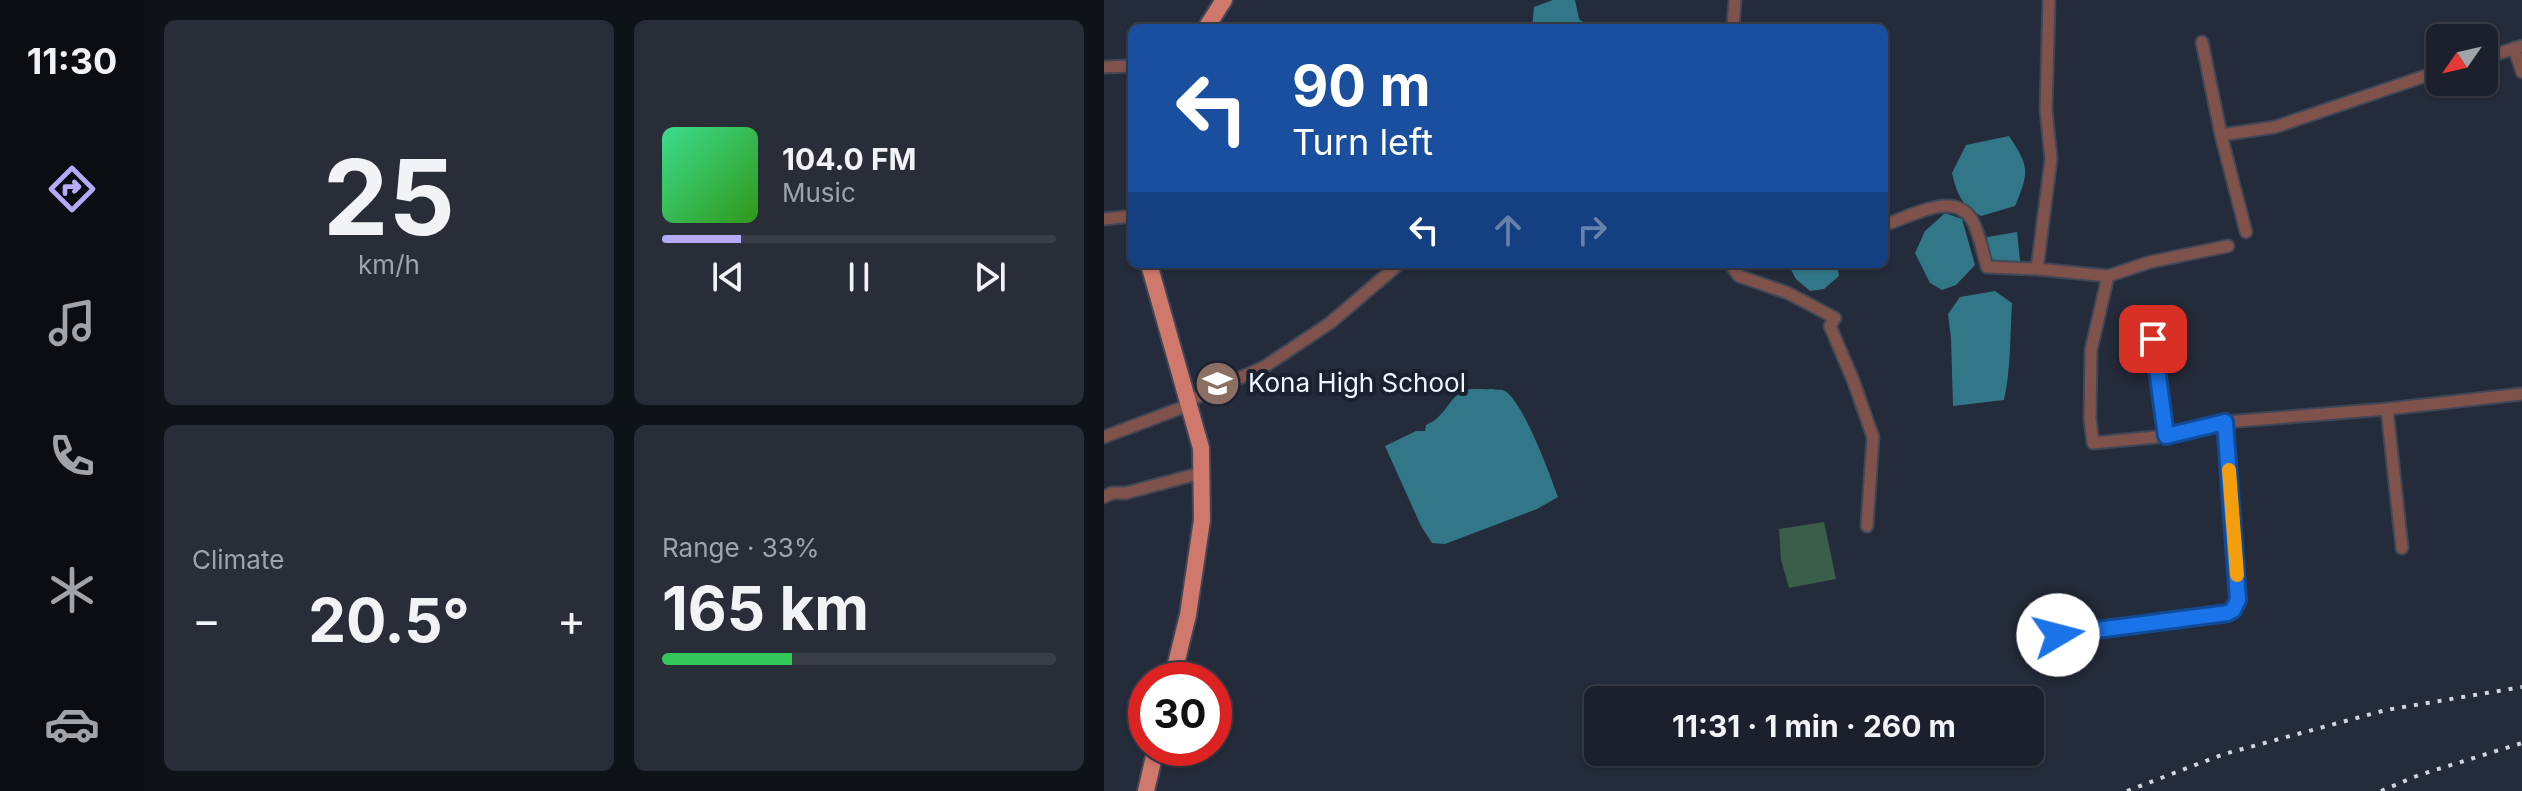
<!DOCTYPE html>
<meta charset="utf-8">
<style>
:root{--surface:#1b202c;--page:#282d38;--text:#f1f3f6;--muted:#a0a3a9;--line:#393e48;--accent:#b6abf8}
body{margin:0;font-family:Inter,sans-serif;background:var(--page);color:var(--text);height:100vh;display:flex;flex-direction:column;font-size:30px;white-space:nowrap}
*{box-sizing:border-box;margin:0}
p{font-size:26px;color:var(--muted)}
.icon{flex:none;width:44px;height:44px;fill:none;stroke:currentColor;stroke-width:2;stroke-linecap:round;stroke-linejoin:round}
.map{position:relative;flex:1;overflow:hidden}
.sheet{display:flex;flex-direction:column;gap:20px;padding:20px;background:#0f1218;width:960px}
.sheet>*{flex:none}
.hud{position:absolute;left:24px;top:24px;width:760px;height:244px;border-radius:12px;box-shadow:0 2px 6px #0004,0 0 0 2px var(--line);background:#1a4fa0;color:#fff;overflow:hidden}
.needle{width:52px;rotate:236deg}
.fabs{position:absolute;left:1322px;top:24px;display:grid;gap:16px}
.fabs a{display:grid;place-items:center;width:72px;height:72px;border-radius:12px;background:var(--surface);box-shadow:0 2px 6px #0004,0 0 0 2px var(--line);font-size:40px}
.speed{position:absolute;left:24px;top:662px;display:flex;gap:16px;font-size:40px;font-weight:700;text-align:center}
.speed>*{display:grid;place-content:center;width:104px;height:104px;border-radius:50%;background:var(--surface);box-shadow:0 2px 6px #0004,0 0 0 2px var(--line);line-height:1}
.speed .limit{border:12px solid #d22;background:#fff;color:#111}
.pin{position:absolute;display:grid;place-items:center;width:68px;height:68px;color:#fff;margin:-34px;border-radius:16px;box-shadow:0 4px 12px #0006}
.me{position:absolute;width:88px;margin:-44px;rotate:82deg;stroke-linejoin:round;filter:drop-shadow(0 0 6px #0008)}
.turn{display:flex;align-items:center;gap:28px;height:168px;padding:0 32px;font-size:36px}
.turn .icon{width:104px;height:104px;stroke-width:2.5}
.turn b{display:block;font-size:56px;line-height:68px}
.lanes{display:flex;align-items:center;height:76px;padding:0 32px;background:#0003;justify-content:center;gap:40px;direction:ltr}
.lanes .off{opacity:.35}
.big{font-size:60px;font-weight:700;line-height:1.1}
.sheet .widget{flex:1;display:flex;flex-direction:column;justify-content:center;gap:12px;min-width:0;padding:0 28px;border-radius:12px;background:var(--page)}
.sheet .dial{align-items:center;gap:0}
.dial b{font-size:104px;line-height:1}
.song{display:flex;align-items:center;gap:24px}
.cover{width:96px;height:96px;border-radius:12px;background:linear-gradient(135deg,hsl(150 70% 55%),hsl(110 70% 35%))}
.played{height:8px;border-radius:4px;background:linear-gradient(90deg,var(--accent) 20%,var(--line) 20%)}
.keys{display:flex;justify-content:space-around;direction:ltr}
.heat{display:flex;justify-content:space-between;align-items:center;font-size:44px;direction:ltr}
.charge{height:12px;border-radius:6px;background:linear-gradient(90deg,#34c759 33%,var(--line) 0)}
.sheet .tiles{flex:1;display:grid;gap:20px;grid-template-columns:repeat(2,1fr)}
.trip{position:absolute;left:480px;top:686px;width:460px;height:80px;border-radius:12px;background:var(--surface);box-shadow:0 2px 6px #0004,0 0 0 2px var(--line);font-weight:700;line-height:80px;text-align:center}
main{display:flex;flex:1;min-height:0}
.tabs{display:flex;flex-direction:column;width:144px;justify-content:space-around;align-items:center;background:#0b0d12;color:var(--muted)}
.tabs .icon{width:56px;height:56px}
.tabs .active{color:var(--accent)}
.tabs b{font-size:36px;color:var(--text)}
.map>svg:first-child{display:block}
.green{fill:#3a5e4a}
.water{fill:#327788}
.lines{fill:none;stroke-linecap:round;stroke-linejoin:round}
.street-casing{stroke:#414756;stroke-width:15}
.primary-casing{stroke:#414756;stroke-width:20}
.street{stroke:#7f534c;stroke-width:11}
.primary{stroke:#d0786b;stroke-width:16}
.rail{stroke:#d0d5e0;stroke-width:4;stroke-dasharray:4 8;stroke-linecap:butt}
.route-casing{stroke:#114b97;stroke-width:20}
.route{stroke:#1a73e8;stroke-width:14}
.slow{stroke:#f59e0b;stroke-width:14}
.labels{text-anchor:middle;stroke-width:8;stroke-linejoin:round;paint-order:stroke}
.poi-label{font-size:26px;fill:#f0f5ff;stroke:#1b2130;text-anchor:start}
</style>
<main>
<nav class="tabs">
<b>11:30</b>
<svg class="icon active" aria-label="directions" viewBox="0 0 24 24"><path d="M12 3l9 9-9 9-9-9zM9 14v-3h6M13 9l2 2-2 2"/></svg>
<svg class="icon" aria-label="music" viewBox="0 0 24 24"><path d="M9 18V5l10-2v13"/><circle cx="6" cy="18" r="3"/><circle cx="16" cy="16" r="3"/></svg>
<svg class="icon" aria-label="phone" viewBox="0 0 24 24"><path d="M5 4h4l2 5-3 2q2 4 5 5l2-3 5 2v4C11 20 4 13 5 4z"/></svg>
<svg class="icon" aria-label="climate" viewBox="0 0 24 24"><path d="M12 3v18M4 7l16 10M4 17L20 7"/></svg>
<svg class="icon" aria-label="car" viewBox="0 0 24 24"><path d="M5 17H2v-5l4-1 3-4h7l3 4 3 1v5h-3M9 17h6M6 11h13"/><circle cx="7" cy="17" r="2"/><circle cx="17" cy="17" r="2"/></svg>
</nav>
<section class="sheet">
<div class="tiles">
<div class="widget dial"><b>25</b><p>km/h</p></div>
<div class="widget">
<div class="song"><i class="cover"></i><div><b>104.0 FM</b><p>Music</p></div></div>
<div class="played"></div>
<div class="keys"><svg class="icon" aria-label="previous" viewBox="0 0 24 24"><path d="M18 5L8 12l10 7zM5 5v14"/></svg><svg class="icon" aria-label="pause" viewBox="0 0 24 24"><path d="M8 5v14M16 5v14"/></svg><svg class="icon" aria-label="next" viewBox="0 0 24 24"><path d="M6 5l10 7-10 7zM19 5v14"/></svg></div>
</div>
<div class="widget"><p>Climate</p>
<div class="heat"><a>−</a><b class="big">20.5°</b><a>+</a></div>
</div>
<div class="widget"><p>Range · 33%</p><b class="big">165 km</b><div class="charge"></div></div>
</div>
</section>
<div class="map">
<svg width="1418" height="791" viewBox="0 0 1418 791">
<rect width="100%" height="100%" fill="#242b3a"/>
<!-- green -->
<path class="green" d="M720 522 732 579 685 588 677 560 675 529Z"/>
<!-- water -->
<path class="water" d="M449 0H471L475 19 487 28H428L430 7Z
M905 136C926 167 925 172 911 206L877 216C857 206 853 193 848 173L862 145Z
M841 213 858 219 871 265 852 285 838 290 826 283 811 253 821 231Z
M913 232 917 269 881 272 871 239Z
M684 264H733L735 276 720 289 706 291 692 279Z
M891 291 908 303C906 335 907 369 900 400L849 406 847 338 844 314 856 297Z
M388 389C392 390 397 389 401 391 420 403 446 475 454 497L433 509 341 544 328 543 317 526 281 446 312 431H321L322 425C342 417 344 397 362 390 368 388 380 390 388 389Z"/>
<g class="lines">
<defs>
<path id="street" d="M945 0 942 110 947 159 933 269 1004 276 987 350 986 419 989 443 1062 436 1121 422 1283 409 1418 394
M629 28 631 0
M1098 42 1117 135 1142 232
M1410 48 1418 72
M1380 58 1418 46
M0 67 28 66
M1117 135 1171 127 1336 71
M0 219 28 216
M780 225C807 217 854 187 870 224 876 237 879 253 883 267L933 269
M626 264 635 276 684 293 731 318 726 326 749 380 769 437 763 526
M1004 276 1046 262 1124 246
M1049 339 1062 436
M84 401 160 367 226 323 295 264
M1283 409 1298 548
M0 437 85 405
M0 497 8 493H22L97 473
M926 639 1124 613 1129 610 1134 600 1121 422"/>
<path id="primary" d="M102 28 120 0
M45 264 97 448 98 520 84 615 68 680
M42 791 52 748"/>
</defs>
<!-- street casing -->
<use href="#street" class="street-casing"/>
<!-- primary casing -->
<use href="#primary" class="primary-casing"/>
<!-- street -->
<use href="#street" class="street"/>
<!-- primary -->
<use href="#primary" class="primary"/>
<!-- rail -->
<path class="rail" d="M1023 791 1120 754 1282 710 1418 687
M1277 791 1315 775 1418 743"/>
</g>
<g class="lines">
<defs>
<path id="route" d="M954 635 1124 613 1129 610 1134 600 1121 422 1062 436 1049 339"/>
</defs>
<!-- route casing -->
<use href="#route" class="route-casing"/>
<!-- route -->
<use href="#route" class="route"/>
<!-- slow -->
<path class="slow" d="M1125 470 1133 575"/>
</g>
<!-- icons -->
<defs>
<symbol id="school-disc" viewBox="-11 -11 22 22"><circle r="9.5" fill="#8d6e63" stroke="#1b2130"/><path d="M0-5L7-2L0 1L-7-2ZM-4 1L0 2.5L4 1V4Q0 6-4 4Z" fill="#fff"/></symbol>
</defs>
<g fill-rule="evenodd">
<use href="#school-disc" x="88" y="358" width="51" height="51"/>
</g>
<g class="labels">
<!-- poi labels -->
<g class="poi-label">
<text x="144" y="392">Kona High School</text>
</g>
</g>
</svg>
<div class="fabs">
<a><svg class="needle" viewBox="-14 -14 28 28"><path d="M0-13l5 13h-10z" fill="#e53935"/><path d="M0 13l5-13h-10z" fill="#a0a3a9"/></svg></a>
</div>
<div class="speed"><div class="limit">30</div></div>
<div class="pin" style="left:1049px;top:339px;background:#d93025"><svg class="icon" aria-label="arrive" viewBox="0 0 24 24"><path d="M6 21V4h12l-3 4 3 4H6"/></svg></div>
<svg class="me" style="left:954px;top:635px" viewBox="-20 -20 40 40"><circle r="19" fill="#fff"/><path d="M0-13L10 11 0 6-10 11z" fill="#1a73e8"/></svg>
<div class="trip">11:31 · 1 min · 260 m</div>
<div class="hud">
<div class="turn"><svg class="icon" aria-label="left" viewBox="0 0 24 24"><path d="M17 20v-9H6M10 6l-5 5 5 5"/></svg><div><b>90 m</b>Turn left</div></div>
<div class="lanes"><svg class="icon" aria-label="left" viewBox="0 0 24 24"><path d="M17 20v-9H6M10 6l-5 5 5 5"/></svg><svg class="icon off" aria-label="ahead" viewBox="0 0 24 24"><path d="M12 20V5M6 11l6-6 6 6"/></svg><svg class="icon off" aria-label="right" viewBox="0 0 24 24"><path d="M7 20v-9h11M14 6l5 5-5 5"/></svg></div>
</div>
</div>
</main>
